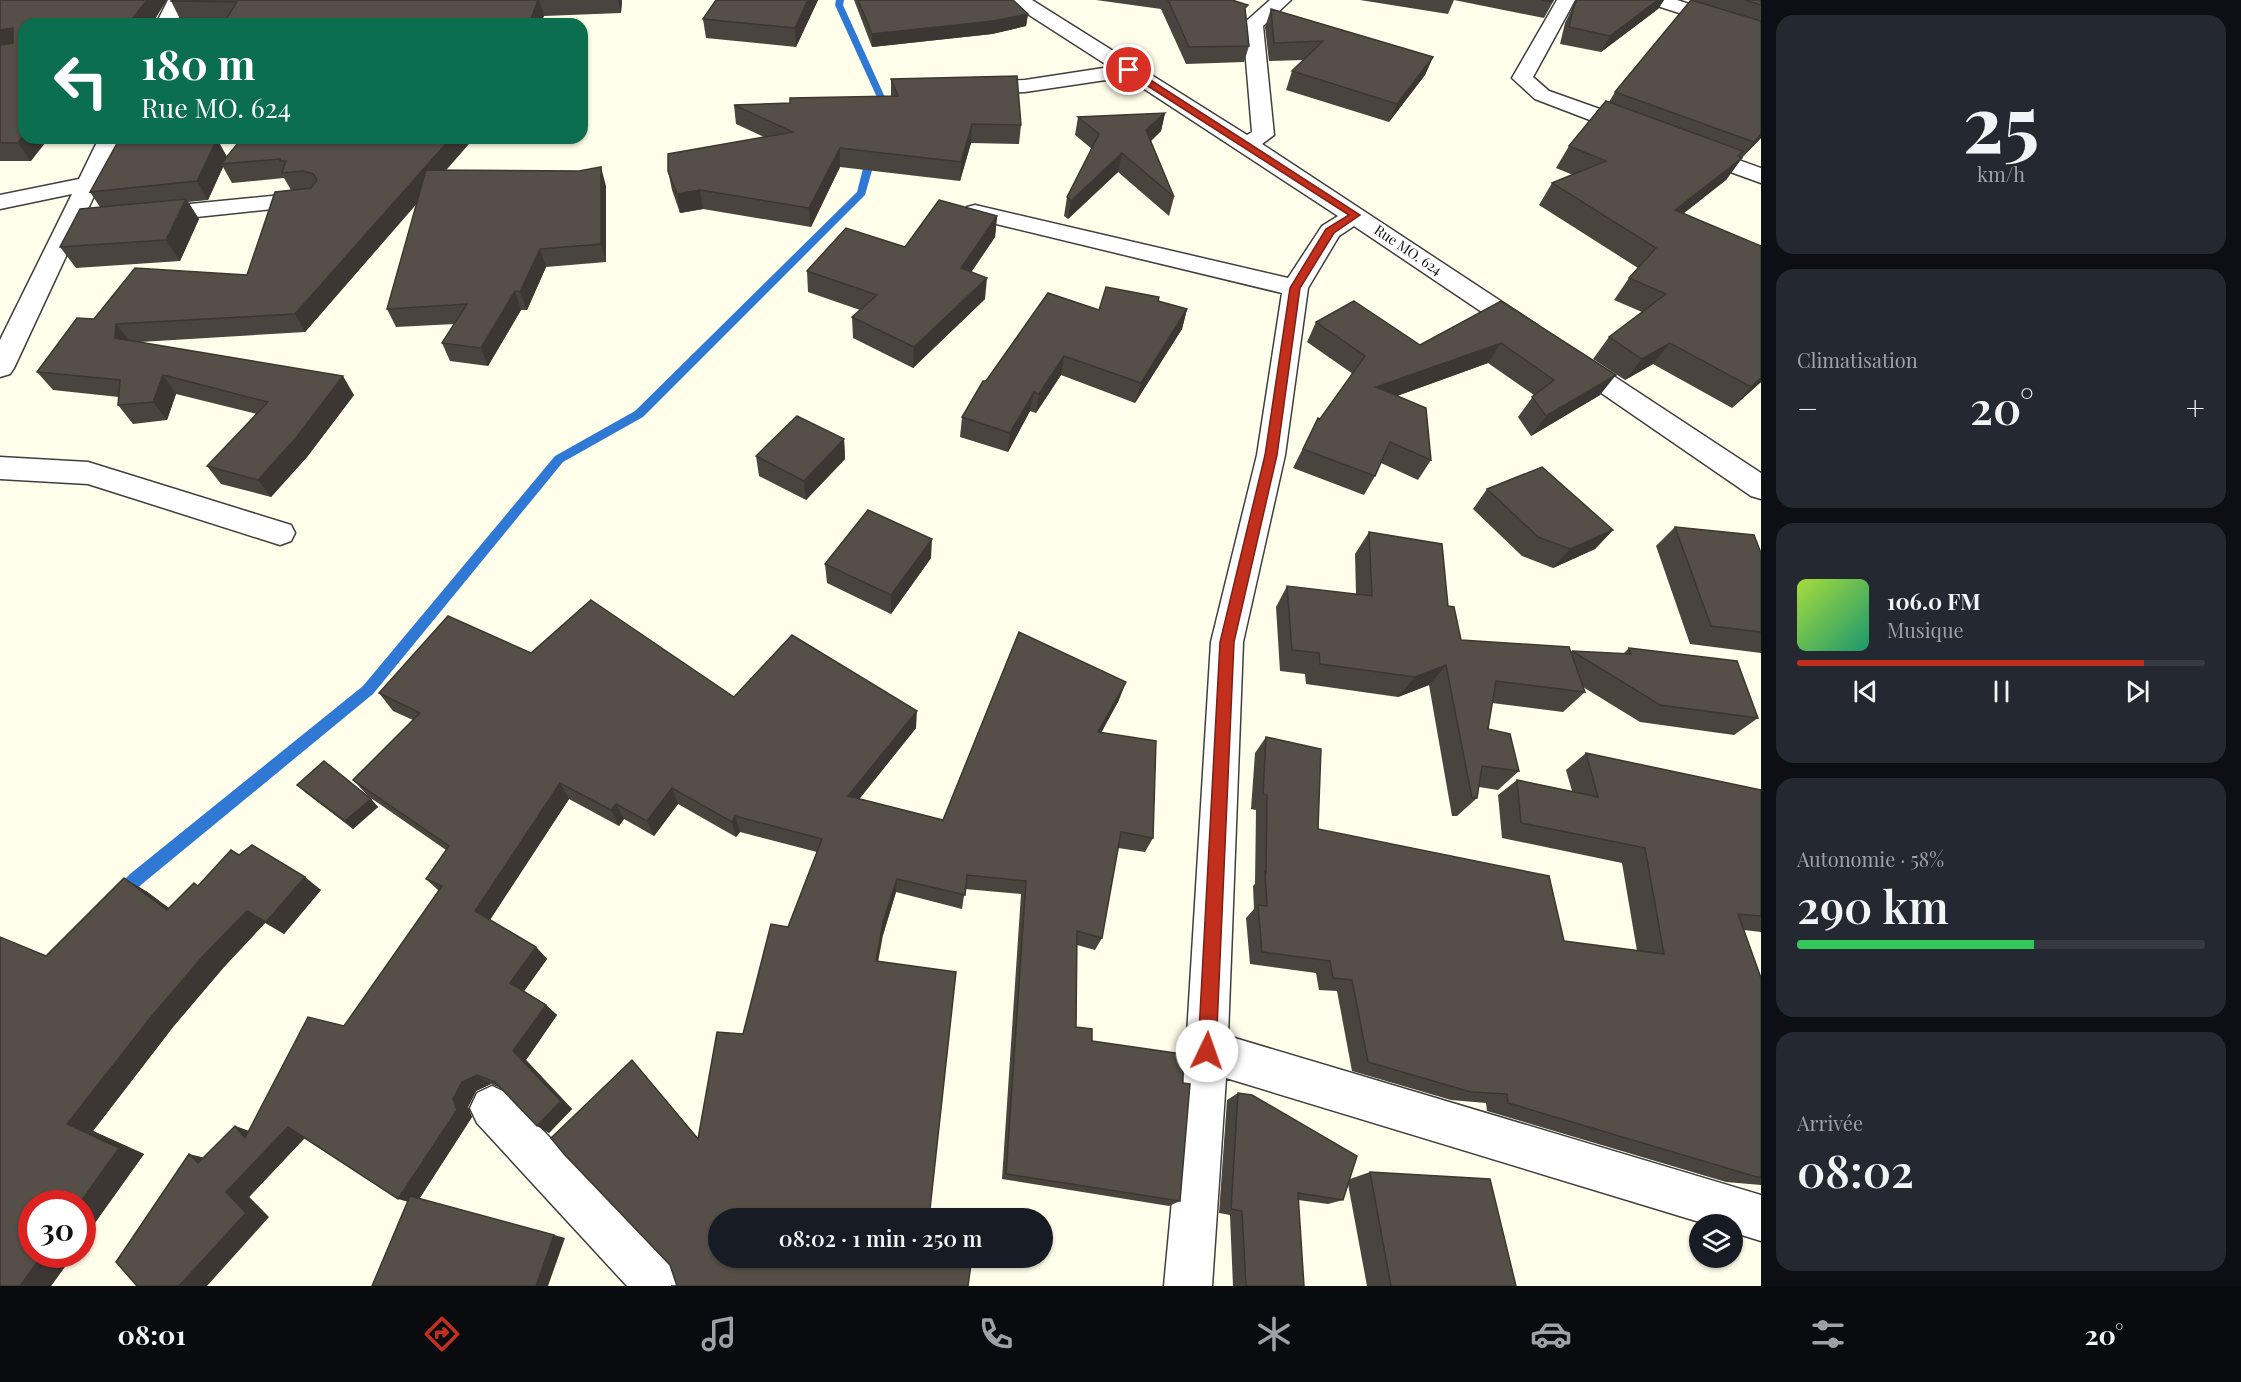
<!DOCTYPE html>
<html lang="fr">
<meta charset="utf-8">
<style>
:root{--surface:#171b24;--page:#242831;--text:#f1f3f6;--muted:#9ea1a6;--line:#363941;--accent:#c22f1d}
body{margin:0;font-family:"Playfair Display",serif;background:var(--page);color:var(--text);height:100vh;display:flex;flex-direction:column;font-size:22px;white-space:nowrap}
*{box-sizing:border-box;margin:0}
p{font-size:20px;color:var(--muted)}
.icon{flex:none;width:33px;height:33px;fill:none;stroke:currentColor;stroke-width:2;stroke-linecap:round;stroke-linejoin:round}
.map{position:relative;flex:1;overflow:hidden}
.sheet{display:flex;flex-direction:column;gap:15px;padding:15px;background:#0d0f14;width:480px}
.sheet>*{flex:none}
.hud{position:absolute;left:18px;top:18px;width:570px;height:126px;border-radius:18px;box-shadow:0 2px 4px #0004;background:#0b6e4f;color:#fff;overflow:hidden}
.buttons{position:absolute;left:1689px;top:1214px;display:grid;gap:12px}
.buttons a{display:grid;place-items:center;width:54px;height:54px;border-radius:50%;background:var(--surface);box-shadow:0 2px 4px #0004;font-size:30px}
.speed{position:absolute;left:18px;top:1190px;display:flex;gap:12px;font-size:30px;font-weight:700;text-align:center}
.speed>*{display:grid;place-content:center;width:78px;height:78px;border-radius:50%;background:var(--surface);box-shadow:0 2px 4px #0004;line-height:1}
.speed .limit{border:9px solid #d22;background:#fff;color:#111}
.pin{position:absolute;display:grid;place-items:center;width:51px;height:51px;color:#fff;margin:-26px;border:3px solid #fff;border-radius:50%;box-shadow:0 2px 6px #0007}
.me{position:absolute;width:66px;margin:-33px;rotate:3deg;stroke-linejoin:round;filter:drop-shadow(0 0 4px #0008)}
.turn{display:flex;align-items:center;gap:21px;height:126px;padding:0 24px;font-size:27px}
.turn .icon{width:78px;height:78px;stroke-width:2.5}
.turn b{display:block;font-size:42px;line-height:51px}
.big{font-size:45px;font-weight:600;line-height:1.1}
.sheet .card{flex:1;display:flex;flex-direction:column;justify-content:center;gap:9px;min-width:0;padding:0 21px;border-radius:18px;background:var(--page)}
.sheet .dial{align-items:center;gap:0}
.dial b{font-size:78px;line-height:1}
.song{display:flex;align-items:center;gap:18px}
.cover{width:72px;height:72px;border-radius:9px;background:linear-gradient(135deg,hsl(80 70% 55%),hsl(160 70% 35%))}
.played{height:6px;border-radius:3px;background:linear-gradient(90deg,var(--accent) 85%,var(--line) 85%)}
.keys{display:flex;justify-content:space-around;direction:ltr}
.heat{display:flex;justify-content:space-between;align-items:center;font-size:33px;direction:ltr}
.charge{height:9px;border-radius:4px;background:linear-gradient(90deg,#34c759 58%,var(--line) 0)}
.trip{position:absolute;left:708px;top:1208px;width:345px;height:60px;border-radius:30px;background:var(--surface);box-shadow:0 2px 4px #0004;font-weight:600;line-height:60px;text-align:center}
.tab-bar{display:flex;height:96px;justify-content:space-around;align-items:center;background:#090b0e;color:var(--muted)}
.tab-bar .icon{width:42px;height:42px}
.tab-bar .active{color:var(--accent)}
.tab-bar b{font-size:27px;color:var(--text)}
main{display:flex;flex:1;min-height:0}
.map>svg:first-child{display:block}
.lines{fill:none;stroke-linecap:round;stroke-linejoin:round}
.stream{fill:#2f79d4;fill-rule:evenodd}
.minor-casing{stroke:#3f3f3f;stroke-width:3}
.minor{fill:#fff;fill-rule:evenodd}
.wall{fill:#49443d}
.shaded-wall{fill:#3c3732}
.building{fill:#554f47;stroke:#3c3732;stroke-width:1.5}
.route{fill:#c22f1d;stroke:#7e1f13;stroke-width:1.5}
.labels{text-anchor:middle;stroke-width:6;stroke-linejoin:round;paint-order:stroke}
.far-street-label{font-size:14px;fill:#0c0c0c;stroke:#fff}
</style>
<main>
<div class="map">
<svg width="1761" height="1286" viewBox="0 0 1761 1286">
<rect width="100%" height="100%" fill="#fffeea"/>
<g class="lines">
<!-- stream -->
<path class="stream" d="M836 0H844L843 5 888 104 885 116 878 114 880 104 835 5Z
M872 150 877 153 865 195 643 417 563 462 373 694 142 884 125 901 119 904 113 901 111 896 113 891 130 874 363 686 555 456 635 411 857 192 867 153Z"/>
<defs>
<path id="minor" d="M168 0H186L176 24H156Z
M1010 0H1032L1247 135 1252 132 1243 24 1270 0H1291L1263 26 1274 135 1262 144 1537 325 1541 331 1537 337 1528 340 1519 337 1354 226 1339 236 1308 288 1285 455 1243 642 1228 1036 1761 1195V1241L1732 1232V1224H1706L1226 1078 1212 1286H1164L1186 1051 1211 642 1257 455 1282 293 967 217 963 212 967 207 975 205 1288 278 1322 226 1338 216 1126 77 1025 92 973 94 966 92 963 88 966 84 973 82 1025 80 1110 67 1012 4Z
M1557 0H1575L1533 77 1549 91 1645 125 1648 130 1645 135 1637 137 1629 135 1535 99 1512 78Z
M1649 0H1677L1761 27V39L1651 4Z
M99 138H121L14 368 10 374 0 377V340L72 194 0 209V195L79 179Z
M1694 144 1761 168V183L1686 156 1683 151 1686 146Z
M312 192 320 194 324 199 320 204 149 222 141 220 137 215 141 210 149 208Z
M1571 351 1580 354 1761 473V499L1751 496 1562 366 1558 360 1562 354Z
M0 457 88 462 291 525 295 533 291 541 280 545 88 484 0 479Z
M492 1086 507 1093 676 1269 683 1286H627L477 1123 470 1108 477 1093Z"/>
</defs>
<!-- minor casing -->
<use href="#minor" class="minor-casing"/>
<!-- minor -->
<use href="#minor" class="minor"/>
</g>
<!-- wall -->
<path class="wall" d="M0 0 156 19 24 24 31 161H0Z
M171 0H622L621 13 544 16 226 20 180 19 171 1Z
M716 0H818L796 47 706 38 703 19Z
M854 0H1013L1028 14 1026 26 992 34 872 47Z
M1096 0H1232L1246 13 1249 46 1244 62 1186 64 1161 9Z
M1360 0H1554L1544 18 1454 0 1448 14Z
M1576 0H1664L1658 9 1601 52 1560 44 1565 23Z
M1694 0H1761V138L1742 158 1726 180 1683 214 1761 382 1732 408 1653 364 1625 380 1593 359 1609 337 1642 312 1614 300 1629 278 1638 268 1539 205 1552 183 1573 175 1556 168 1569 146 1609 102 1615 92Z
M1271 9 1433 57 1425 75 1389 122 1286 90 1292 71 1304 60 1269 61 1265 27Z
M891 79 1021 125 1019 144 971 143 960 181 840 167 811 227 703 209 680 213 672 190 668 171 764 137 736 124 734 105 790 103 891 96Z
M1165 113 1161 131 1151 141 1174 197 1169 216 1118 172 1068 219 1064 216 1067 197 1092 149 1075 135 1078 117Z
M474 138 446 170 606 186V262L546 267 527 310H521L488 366 450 361 442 343 455 324 396 327 387 309 417 203 305 332 140 342 354 395 307 457 271 497 221 484 207 466 257 414 176 394 167 420 133 424 118 405 119 397 53 390 37 372 94 319 247 275 291 190 284 178 232 183 223 167 208 200 188 202 199 219 180 261 76 268 60 247 100 207 90 192 217 139 227 157Z
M997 216 995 237 971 272 985 299 913 368 853 338 852 317 860 310 808 292 807 271 905 247Z
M1158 301 1187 309 1182 329 1135 403 1061 375 1036 413 1030 411 1008 452 960 437 962 417 986 381 1099 310Z
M1501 301 1600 395 1531 436 1518 417 1534 395 1488 363 1397 396 1431 460 1418 480 1381 463 1375 476 1364 495 1293 468 1318 418 1320 419 1353 374 1307 342 1316 322 1420 345Z
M844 439 845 459 806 500 759 476 756 456Z
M1487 489 1613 530 1595 549 1553 568 1522 556 1473 509Z
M1675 527 1761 553V653L1690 644 1656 546Z
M1369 532 1448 606 1461 640 1571 652 1572 651 1623 654 1629 648 1758 718 1734 735 1640 722 1583 687 1585 692 1563 712 1492 703 1488 729 1519 771 1498 790 1479 787 1477 798 1457 816H1452L1429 685 1398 697 1306 684 1305 674 1280 671 1276 607 1287 586 1356 594 1355 554Z
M931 558 891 614 827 583 825 564Z
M531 653 734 697 916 728 859 799 943 820 1119 700 1101 733 1153 838 1145 852 1118 848 1102 938 1095 950 1077 945 1076 1027 1092 1041 1180 1201 1169 1206 1002 1179 1021 894 965 889 962 909 896 892 883 935 677 1286 632 1060 698 1138 788 927 817 852 740 832 736 837 678 804 654 836 624 819 619 826 569 799 490 920 536 947 547 959 524 991 546 1005 557 1015 526 1060 572 1109 549 1133 500 1088 491 1084 476 1091 468 1107 472 1117 419 1199 565 1238 408 1201 305 1138 249 1197 269 1217 203 1158 235 1126 249 1131 344 1026 439 891 426 879 446 850 368 796 353 780 413 720 393 711 379 693Z
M1266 737 1318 829 1564 941 1637 951 1622 863 1502 838 1498 795 1517 780 1572 791 1566 770 1586 753 1761 790V932L1744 930 1761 978V1185L1726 1182 1487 1111 1486 1103 1451 1100 1352 1071 1337 991 1319 990 1316 973 1250 964 1246 918 1254 909 1253 886 1255 884 1256 810 1251 809 1255 753Z
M297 785 371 799 378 807 353 829 306 793Z
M239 855 321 890 284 934 265 923 224 967 173 1027 93 1131 144 1154 82 1241V1203L74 1254 51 1286H0L46 956 146 891 169 908Z
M1238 1093 1350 1179 1370 1172 1516 1286H1367L1348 1184 1343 1200 1328 1204 1298 1200 1304 1286H1233L1230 1215 1219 1213 1227 1100Z"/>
<!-- shaded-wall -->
<path class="shaded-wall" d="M147 0H167L152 24H128Z
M538 0H539L544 16 541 24H529Z
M618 0H622L621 13Z
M808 0H818L796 47 795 28Z
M1658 0H1664L1658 9 1601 52 1610 36Z
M1028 14 1026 26 992 34 872 47V34Z
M13 28 24 44 0 49V30Z
M1433 57 1425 75 1389 122 1397 104Z
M1165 113 1161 131 1142 149 1146 130Z
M972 124 971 143 960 181 961 162Z
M24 134V138H49L31 161 18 143Z
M1761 134V138L1741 158 1754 142Z
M451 138H474L305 332 295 314Z
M217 139 227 157 221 164 223 167 208 200 197 181Z
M840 148V167L811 227 809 208Z
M1743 151 1732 166 1742 158 1726 180 1659 232 1675 210Z
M1122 153 1118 172 1068 219 1071 201Z
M601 167 606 186V262L601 244Z
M700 190 703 209 680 213 677 194Z
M186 199 199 219 180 261 166 240Z
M997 216 995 237 960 289 961 268Z
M540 249 546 267 527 310 520 292Z
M987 278 985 299 913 368 914 347Z
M515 291 521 310 488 366 481 348Z
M1187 309 1182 329 1135 403 1141 383Z
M116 324 130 342 115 338Z
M1501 343 1488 363 1366 407 1376 387Z
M1670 343 1653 364 1625 380 1642 359Z
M1064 356 1061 375 1036 413 1039 394Z
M163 375 176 394 167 420 153 402Z
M1616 375 1600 395 1531 436 1546 416Z
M343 376 354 395 307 457 271 497 258 480Z
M1761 378V382L1732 408 1751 387Z
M1034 392 1030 411 1008 452 1010 433Z
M844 439 845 459 806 500 804 481Z
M1613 530 1595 549 1553 568 1570 549Z
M932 539 931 558 891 614V595Z
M1446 665 1429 685 1398 697 1415 677Z
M1126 682 1119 700 1092 749 1098 732Z
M917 711 916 728 849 812 848 796Z
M560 783 569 799 487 924 475 911Z
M672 788 678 804 654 836 647 821Z
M371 799 378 807 353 829 345 821Z
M616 804 624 819 619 826 611 810Z
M735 816 740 832 736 837 732 822Z
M305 877 321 890 284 934 266 922Z
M124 878 146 891 187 922 167 910Z
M897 879 896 892 883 935 876 973V961L883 922Z
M247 911 265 923 224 967 173 1027 93 1131 144 1154 82 1241V1203H80L67 1124 151 1017 204 955Z
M536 947 547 959 522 994 510 983Z
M546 1005 557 1015 526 1060 572 1109 549 1133 537 1126 513 1051Z
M477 1075 491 1084 476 1091 468 1107 472 1117 416 1204 398 1199 462 1082Z
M235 1126 257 1134 245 1138Z
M288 1127 308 1134 249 1197 269 1217 207 1286H179L226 1192Z
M189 1154 214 1160 198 1163Z
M554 1235 565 1238 548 1286H536Z
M43 1254H74L51 1286H20Z"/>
<!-- building -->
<path class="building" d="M0 0H147L128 24H24V134L18 143H0V45L13 43V28L0 30Z
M171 0H538L529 24H223L237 2 171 1Z
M716 0H808L795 28 703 19Z
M858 0H1013L1028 14 993 21 872 34Z
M1168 0H1232L1248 5 1245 8 1249 46 1189 47Z
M1541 0H1553L1552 2Z
M1577 0H1658L1610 36 1569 27 1574 6Z
M1691 0 1761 21V134L1754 142 1615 92Z
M1745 0H1761V5Z
M1271 9 1433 57 1397 104 1292 71 1323 41 1274 43Z
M1017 76 1021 125 972 124 961 162 840 148 809 208 700 190 677 194 668 171V154L793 132 734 105 790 103V98L898 96 891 79Z
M1606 101 1743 151 1738 156 1742 158 1675 210 1761 246V378L1751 387 1670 343 1642 359 1609 337 1666 294 1629 278 1656 248 1552 183 1606 161 1569 146Z
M1165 113 1146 130 1174 197 1122 153 1071 201 1067 197 1099 134 1078 117Z
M120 138H199L217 139 197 181 90 192Z
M242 138H451L295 314 116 324 115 338 343 376 295 439 258 480 207 466 268 402 163 375 153 402 118 405 120 380 37 372 77 318 94 319 135 268 247 275 275 192 311 188 317 180 313 174 303 171 282 173 286 161H280V159L221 164Z
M601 167V244L540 249 520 292 515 291 481 348 442 343 467 304 387 309 426 170 579 171Z
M186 199 166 240 60 247 80 209Z
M939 200 997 216 961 268 987 278 914 347 852 317 877 295 807 271 846 228 905 247Z
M1106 287 1159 297 1158 301 1187 309 1141 383 1064 356 1039 394 1034 392 1010 433 962 417 983 381H986L1048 293 1099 310Z
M1354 301 1420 345 1501 301 1616 375 1546 416 1532 397 1554 380 1501 343 1376 387 1426 408 1431 460 1390 442 1375 476 1303 449 1318 418 1320 419 1365 356 1316 322Z
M797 416 844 439 804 481 756 456Z
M1542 467 1613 530 1570 549 1538 537 1487 489Z
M868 510 932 539 891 595 825 564Z
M1675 527 1754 535 1761 553V632L1711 626Z
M1369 532 1442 544 1448 606 1454 607 1461 640 1569 647 1585 692 1496 681 1488 729 1510 734 1519 771 1482 766 1477 798H1472L1446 665 1415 677 1320 664 1319 653 1292 650 1287 586 1372 596Z
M591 600 734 697 792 635 917 711 848 796 943 820 1019 632 1126 682 1098 732 1156 741 1153 838 1121 832 1102 938 1077 931 1076 1027 1092 1029V1041L1182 1054 1183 1083 1190 1084 1180 1201 1006 1174 1026 881 967 875 965 895 897 879 883 922 876 961 956 972 929 1218H718V1257H972L968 1286H671H677L670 1265 564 1154 551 1138 632 1060 698 1139 717 1032 743 1034 771 924 788 927 822 839 735 816 732 822 672 788 647 821 616 804 611 810 560 783 475 911 536 947 510 983 546 1005 513 1051 561 1101 537 1126 495 1082 477 1075 462 1082 453 1099 457 1110 398 1199 288 1127 226 1192 246 1213 179 1286H137L116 1262 189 1154 198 1163 235 1126 245 1138 308 1017 344 1026 442 886 426 879 449 846 353 780 420 713 379 693 448 616 531 653Z
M1629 648 1737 661 1758 718 1660 705 1572 651 1631 654Z
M1266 737 1321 749 1318 829 1549 876 1564 941 1664 954 1645 848 1521 823 1517 780 1598 797 1586 753 1761 790V916L1738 914 1761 978V1177H1757L1508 1103 1507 1094 1471 1092 1368 1062 1352 980 1333 978 1330 961 1262 952 1258 905 1267 906 1265 872 1266 873 1267 795 1263 794Z
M324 761 371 799 345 821 297 785Z
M252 845 305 877 266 922 247 911 204 955 151 1017 67 1124 119 1148 80 1203H32V1254H43L20 1286H0V937L46 956 124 878 167 910 194 883 198 886 231 850 239 855Z
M1238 1093 1252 1095 1357 1156 1343 1200 1298 1193 1304 1286H1246L1242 1211 1231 1209Z
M1370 1172 1490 1179 1516 1286H1391Z
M410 1196 554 1235 536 1286H372Z"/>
<!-- route -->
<path class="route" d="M1126 68H1132L1360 215 1334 233 1300 288 1277 455 1234 642 1216 1051 1213 1057 1207 1060 1201 1057 1198 1051 1220 642 1265 455 1290 288 1326 229 1349 215 1126 72Z"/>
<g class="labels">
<!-- far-street labels -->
<g class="far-street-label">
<text transform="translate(1408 250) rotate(34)" y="5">Rue MO. 624</text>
</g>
</g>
</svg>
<div class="buttons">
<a><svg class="icon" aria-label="layers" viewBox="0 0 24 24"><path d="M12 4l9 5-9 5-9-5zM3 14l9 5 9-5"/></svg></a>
</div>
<div class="speed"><div class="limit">30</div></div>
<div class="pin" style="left:1129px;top:70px;background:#d93025"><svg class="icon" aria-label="arrive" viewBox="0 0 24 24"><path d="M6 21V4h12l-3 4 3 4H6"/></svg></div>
<svg class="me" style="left:1207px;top:1051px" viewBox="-20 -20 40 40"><circle r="19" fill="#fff"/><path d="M0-13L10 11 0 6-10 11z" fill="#c22f1d"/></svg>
<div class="trip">08:02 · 1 min · 250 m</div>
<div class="hud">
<div class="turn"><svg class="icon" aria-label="left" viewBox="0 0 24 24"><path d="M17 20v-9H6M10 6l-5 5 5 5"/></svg><div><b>180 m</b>Rue MO. 624</div></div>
</div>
</div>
<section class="sheet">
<div class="card dial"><b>25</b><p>km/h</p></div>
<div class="card"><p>Climatisation</p>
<div class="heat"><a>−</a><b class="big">20°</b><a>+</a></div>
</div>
<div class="card">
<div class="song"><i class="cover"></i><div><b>106.0 FM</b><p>Musique</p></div></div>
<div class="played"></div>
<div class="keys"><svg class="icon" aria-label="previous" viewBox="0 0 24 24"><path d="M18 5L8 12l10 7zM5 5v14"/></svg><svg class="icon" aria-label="pause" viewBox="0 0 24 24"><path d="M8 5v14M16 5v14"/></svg><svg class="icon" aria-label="next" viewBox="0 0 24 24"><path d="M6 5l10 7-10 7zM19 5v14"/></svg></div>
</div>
<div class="card"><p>Autonomie · 58%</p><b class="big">290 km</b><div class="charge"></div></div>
<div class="card"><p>Arrivée</p><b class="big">08:02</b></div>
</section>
</main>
<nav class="tab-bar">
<b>08:01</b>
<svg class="icon active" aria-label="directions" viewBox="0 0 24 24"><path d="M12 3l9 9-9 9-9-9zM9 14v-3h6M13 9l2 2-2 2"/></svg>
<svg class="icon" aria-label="music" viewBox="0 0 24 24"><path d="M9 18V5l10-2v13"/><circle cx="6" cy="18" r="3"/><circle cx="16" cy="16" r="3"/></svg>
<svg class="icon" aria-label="phone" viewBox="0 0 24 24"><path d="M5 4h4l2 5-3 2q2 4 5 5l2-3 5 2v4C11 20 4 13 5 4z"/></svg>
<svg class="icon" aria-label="climate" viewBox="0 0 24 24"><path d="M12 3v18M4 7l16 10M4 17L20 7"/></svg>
<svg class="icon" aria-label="car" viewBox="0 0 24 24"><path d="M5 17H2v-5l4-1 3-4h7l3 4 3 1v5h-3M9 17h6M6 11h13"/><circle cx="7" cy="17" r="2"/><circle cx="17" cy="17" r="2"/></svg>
<svg class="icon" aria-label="filters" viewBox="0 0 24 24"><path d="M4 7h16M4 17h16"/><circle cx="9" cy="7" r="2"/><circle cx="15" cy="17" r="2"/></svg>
<b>20°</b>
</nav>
